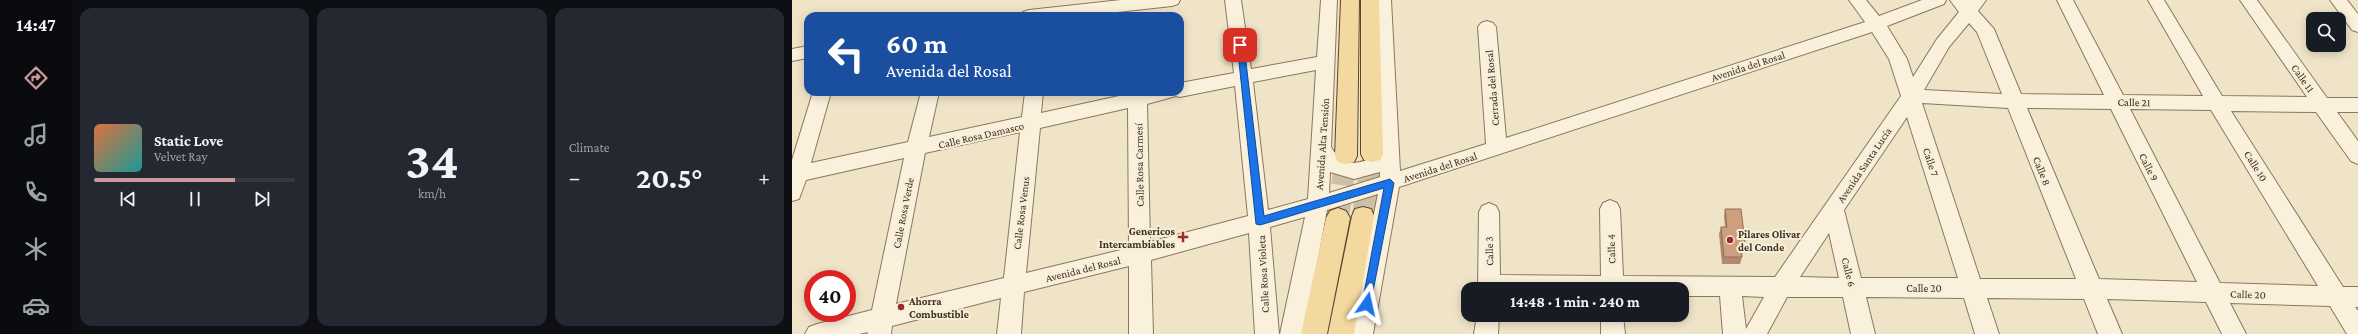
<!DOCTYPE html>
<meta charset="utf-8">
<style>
:root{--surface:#171b24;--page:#242831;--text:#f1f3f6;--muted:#9ea1a6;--line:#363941;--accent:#cc999b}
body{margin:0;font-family:"Crimson Pro",serif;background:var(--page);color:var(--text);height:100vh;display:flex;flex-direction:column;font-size:15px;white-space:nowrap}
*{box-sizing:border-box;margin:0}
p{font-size:13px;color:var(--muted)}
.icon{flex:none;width:22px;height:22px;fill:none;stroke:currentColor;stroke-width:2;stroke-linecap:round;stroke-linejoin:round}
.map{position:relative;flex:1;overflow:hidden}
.sheet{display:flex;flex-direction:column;gap:8px;padding:8px;background:#0d0f14;width:720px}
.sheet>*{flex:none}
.top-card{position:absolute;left:12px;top:12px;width:380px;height:84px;border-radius:12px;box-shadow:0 2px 10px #0003;background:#1a4fa0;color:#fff;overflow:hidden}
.tools{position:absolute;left:1514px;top:12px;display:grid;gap:8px}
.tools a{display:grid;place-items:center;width:40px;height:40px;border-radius:8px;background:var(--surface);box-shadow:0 2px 10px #0003;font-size:20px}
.speed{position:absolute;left:12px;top:270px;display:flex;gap:8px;font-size:20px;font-weight:700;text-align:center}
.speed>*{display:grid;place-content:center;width:52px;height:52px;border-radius:50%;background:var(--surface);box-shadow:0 2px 10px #0003;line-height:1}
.speed .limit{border:6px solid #d22;background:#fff;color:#111}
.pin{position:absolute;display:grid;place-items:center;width:34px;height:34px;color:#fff;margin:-17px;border-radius:8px;box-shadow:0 2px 6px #0006}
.me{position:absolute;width:44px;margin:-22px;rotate:11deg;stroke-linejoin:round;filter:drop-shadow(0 0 3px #0008)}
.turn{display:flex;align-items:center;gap:14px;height:84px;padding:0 16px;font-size:18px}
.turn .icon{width:52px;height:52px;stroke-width:2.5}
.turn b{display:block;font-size:28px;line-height:34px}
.big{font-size:30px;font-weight:700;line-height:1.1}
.sheet .tile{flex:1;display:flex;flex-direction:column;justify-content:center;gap:6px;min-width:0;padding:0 14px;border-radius:12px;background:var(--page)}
.sheet .dial{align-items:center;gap:0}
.dial b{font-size:52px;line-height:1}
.song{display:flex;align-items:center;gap:12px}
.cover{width:48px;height:48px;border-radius:6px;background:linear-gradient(135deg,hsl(20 70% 55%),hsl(180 70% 35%))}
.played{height:4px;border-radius:2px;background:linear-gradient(90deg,var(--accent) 70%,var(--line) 70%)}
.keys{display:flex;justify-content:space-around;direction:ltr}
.heat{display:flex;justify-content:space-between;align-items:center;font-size:22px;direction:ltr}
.sheet .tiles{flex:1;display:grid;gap:8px;grid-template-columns:repeat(3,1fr)}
.trip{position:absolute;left:669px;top:282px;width:228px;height:40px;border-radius:12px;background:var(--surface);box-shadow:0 2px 10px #0003;font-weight:700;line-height:40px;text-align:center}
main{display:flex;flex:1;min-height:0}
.tabs{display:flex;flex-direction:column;width:72px;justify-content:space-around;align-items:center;background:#090b0e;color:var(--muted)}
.tabs .icon{width:28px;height:28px}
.tabs .on{color:var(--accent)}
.tabs b{font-size:18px;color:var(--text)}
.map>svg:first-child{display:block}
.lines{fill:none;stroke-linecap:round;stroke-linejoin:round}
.major-tunnel{stroke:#ccc0a6;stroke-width:22;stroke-dasharray:22 11;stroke-linecap:butt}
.minor-casing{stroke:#8d765c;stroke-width:2}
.major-casing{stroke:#5b4430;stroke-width:2}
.minor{fill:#faf1dc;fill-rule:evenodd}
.major{fill:#f3d9a0;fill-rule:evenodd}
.wall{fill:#b2896c}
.building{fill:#cf9f7d;stroke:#916f58}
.route{fill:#1a73e8;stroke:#114b97}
.poi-dot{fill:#9e2a2b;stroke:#f7eed8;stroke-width:1.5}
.labels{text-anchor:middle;stroke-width:4;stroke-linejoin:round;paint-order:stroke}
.street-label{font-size:11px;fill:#3d2e20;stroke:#f7eed8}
.poi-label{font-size:11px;font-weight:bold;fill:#3d2e20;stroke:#f7eed8;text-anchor:start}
</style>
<main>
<nav class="tabs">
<b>14:47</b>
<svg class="icon on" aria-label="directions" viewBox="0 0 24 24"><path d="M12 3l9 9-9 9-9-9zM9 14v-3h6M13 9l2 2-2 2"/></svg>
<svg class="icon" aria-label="music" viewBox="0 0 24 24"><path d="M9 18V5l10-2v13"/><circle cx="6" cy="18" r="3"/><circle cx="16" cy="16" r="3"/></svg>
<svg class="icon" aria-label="phone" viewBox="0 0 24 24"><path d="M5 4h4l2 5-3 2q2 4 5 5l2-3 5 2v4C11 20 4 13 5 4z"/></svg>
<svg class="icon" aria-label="climate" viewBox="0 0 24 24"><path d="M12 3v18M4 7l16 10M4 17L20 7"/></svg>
<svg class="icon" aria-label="car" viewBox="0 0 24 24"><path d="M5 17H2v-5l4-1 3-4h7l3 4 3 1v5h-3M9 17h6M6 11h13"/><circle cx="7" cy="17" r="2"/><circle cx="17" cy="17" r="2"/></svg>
</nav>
<section class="sheet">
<div class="tiles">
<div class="tile">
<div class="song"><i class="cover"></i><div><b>Static Love</b><p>Velvet Ray</p></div></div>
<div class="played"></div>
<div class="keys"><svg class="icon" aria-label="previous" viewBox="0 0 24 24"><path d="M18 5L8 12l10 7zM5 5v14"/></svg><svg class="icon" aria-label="pause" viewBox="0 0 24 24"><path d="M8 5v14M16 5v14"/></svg><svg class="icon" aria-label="next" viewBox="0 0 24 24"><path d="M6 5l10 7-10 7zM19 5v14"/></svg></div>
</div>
<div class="tile dial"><b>34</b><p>km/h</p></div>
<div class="tile"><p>Climate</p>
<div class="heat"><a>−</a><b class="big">20.5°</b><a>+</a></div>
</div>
</div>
</section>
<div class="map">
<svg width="1566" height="334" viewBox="0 0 1566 334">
<rect width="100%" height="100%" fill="#f0e4c8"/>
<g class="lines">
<!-- major-tunnel -->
<path class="major-tunnel" d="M571 216 580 154
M546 218 554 156"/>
<defs>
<path id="minor" d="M329 0H388L386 4 380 6 289 16H228L231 12 237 10Z
M433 0H449L459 69 525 57 529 0H545L539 147C551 168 572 167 587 150L583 0H599L608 171 694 144 686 27 689 23 695 21 701 23 704 27 714 138 1073 22 1057 0H1074L1087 16 1130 0H1154L1152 4 1095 26 1115 59 1121 77 1145 39 1167 12 1158 0H1194L1186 11 1202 29 1229 94 1312 95 1265 0H1281L1331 95 1411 96 1356 0H1372L1430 96 1515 97 1448 0H1465L1535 98H1566V112H1545L1566 141V164L1559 161 1524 112 1439 111 1551 287H1566V307H1563L1566 311V334H1555L1538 306 1438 303 1454 334H1430L1414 302 1315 299 1330 334H1306L1292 299 1195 298 1207 334H1183L1172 298 1074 297 1083 334H1059L1051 297H995L975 334H931L928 296H890V289H686L687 212 690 206 697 203 704 206 707 212 708 275 809 276 808 209 811 203 818 200 825 203 828 209 831 276 983 277 1109 96 1097 59 1080 32 607 187 581 334H557L586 194 535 210 512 334H488L513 217 478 227 487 334H463L457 233 359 260 361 334H337V266L232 292 229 334H205L209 298 100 326 99 334H75L76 332 67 334H13L17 327 25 324 80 310 112 158 14 180 7 199 0 201V160L21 92H39L19 163 116 142 129 92H147L137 137 230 117 233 92H251L249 113 336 94V92H388V83L442 73ZM1177 23 1185 32 1210 94 1132 90 1157 47ZM524 70 516 199 476 210 461 82ZM443 86 456 216 358 242 355 104 384 96 388 97ZM1130 103 1216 108 1284 279H1188ZM336 108 337 248 234 273 248 128ZM1235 108 1319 109 1405 282 1307 279ZM1338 109 1419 110 1526 286 1428 283ZM1115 117 1166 278H1069L1052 210ZM228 132 212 278 104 304 133 153ZM538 172 562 179 588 172V177L537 193ZM1037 233 1047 278 1008 277ZM950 296 972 297 954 329Z
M1538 0H1555L1566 14V32L1560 30Z
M16 46V58L0 61V49Z
M685 315H707L706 334H682Z
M809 315H831L833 334H809Z"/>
<path id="major" d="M549 0H567L565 156 562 162 554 164 546 162 543 156Z
M569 0H587L591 154 588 160 580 162 572 160 569 154Z
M571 207 579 209 582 216 562 334H536L560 216 563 209Z
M546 208 554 211 558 218 535 334H509L534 218 538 211Z"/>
</defs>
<!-- minor casing -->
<use href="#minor" class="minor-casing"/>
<!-- major casing -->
<use href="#major" class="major-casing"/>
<!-- minor -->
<use href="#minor" class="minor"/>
<!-- major -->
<use href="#major" class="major"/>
</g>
<!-- wall -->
<path class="wall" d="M933 209 953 242 951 249H950V257L948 264H930L927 234 929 227H933L932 216Z"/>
<!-- building -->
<path class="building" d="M933 209H949L953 242H949L950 257H932L929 227H935Z"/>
<!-- route -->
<path class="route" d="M445 43 452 45 472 216 598 179 602 183 578 307H571L570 304 592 188 468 225 464 224Z"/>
<!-- markers -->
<g class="poi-dot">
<path d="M389 231h4v4h4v4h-4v4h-4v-4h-4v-4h4z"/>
<circle cx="938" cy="240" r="4"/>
<circle cx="109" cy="307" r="4"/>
</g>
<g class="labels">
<!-- street labels -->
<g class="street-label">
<text transform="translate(956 66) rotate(-18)" y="4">Avenida del Rosal</text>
<text transform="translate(1511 78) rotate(55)" y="4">Calle 11</text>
<text transform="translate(700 88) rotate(-95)" y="4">Cerrada del Rosal</text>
<text transform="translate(1342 102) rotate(1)" y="4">Calle 21</text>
<text transform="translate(189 135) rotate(-13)" y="4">Calle Rosa Damasco</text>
<text transform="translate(530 144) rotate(-86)" y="4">Avenida Alta Tensión</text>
<text transform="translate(1139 162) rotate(72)" y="4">Calle 7</text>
<text transform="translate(347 165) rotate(-91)" y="4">Calle Rosa Carmesí</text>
<text transform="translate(1072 165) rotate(-56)" y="4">Avenida Santa Lucía</text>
<text transform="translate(1464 166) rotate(58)" y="4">Calle 10</text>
<text transform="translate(648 167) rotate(-18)" y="4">Avenida del Rosal</text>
<text transform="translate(1357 167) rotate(63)" y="4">Calle 9</text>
<text transform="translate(1250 171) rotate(68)" y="4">Calle 8</text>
<text transform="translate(111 213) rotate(-79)" y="4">Calle Rosa Verde</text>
<text transform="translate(229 213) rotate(-83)" y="4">Calle Rosa Venus</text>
<text transform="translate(819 249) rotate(-92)" y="4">Calle 4</text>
<text transform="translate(697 251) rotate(-91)" y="4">Calle 3</text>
<text transform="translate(291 269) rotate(-14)" y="4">Avenida del Rosal</text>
<text transform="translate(1057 272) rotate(76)" y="4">Calle 6</text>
<text transform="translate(471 274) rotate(-93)" y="4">Calle Rosa Violeta</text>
<text x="1132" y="292">Calle 20</text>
<text transform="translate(1456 294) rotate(2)" y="4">Calle 20</text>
</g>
<!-- poi labels -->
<g class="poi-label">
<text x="383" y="235" text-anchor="end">Genericos<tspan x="383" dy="13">Intercambiables</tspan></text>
<text x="946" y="238">Pilares Olivar<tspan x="946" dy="13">del Conde</tspan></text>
<text x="117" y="305">Ahorra<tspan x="117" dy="13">Combustible</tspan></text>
</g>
</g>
</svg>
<div class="tools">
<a><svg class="icon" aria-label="search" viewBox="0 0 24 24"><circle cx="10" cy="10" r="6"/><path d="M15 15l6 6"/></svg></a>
</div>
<div class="speed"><div class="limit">40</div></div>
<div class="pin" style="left:448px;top:45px;background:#d93025"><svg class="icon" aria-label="arrive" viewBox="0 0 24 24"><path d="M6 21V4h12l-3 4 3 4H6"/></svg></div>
<svg class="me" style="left:575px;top:304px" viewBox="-20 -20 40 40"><path d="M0-17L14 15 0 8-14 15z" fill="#1a73e8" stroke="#fff" stroke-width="4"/></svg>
<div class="trip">14:48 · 1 min · 240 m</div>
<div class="top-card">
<div class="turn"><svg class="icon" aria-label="left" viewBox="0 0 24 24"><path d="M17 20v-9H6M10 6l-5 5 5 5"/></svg><div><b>60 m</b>Avenida del Rosal</div></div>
</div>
</div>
</main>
